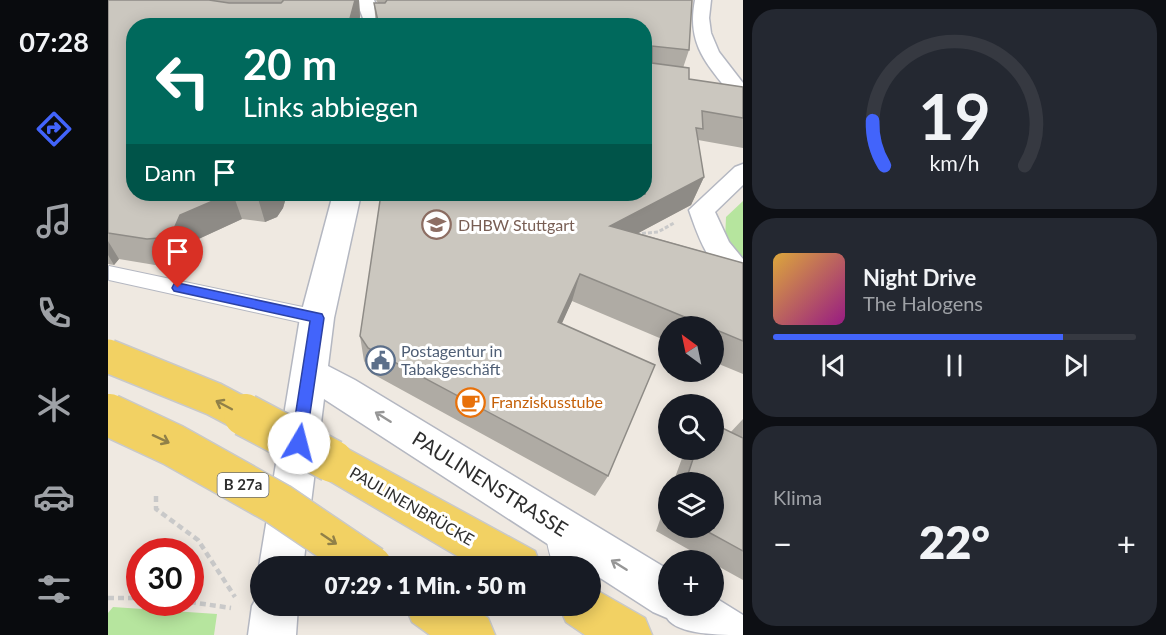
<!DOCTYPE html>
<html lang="de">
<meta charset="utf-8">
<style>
:root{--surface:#171b24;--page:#242831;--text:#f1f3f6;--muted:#9ea1a6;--line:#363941;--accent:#4264fb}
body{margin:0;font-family:Lato,sans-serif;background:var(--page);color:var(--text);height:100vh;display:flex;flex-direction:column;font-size:22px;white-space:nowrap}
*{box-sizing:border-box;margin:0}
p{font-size:20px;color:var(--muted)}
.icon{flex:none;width:33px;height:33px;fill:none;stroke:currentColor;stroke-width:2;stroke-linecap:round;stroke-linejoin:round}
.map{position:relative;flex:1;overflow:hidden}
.panel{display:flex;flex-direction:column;gap:9px;padding:9px;background:#0d0f14;width:423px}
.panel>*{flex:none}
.hud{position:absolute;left:18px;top:18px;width:526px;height:183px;border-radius:24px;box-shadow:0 3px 15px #0003;background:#00695c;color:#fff;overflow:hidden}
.needle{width:39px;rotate:327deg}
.tools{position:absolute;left:550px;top:316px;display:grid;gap:12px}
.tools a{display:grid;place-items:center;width:66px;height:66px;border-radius:50%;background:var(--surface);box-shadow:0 3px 15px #0003;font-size:30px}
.speed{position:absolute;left:18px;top:538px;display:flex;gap:12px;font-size:30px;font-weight:700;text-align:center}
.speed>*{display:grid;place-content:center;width:78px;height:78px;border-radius:50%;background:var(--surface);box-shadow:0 3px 15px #0003;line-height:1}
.speed .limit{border:9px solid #d22;background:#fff;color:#111}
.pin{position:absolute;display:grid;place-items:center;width:51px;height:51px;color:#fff;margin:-62px -26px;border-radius:50% 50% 50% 0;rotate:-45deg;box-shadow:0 0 6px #0007}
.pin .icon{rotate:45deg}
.me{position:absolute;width:66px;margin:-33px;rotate:8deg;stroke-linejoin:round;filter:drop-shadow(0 0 4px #0008)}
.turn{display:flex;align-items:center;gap:21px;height:126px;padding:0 18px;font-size:27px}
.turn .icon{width:78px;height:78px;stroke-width:2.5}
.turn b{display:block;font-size:42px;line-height:51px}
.then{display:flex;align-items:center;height:57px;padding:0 18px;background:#0003;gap:12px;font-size:22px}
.big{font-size:45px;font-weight:800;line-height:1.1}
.panel .widget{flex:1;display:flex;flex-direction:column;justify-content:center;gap:9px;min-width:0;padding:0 21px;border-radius:24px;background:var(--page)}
.panel .dial{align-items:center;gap:0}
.dial svg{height:156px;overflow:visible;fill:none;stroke:var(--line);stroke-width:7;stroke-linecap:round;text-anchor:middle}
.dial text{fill:var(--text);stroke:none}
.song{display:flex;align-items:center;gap:18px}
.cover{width:72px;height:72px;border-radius:9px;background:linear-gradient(135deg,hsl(40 70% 55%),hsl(310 70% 35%))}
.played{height:6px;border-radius:3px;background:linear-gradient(90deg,var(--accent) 80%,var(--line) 80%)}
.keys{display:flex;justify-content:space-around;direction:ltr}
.heat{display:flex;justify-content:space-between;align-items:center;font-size:33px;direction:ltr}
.trip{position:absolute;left:142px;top:556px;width:351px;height:60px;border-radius:30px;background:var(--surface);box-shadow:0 3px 15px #0003;font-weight:800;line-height:60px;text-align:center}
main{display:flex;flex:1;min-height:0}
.tab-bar{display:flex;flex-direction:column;width:108px;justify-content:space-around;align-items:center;background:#090b0e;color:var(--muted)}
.tab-bar .icon{width:42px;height:42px}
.tab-bar .on{color:var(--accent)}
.tab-bar b{font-size:27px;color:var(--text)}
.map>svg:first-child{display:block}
.green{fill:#b6e59e}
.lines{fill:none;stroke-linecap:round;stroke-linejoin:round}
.service-casing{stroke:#b4b7c1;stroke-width:2}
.pedestrian-casing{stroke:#b4b7c1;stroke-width:3}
.minor-casing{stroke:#b4b7c1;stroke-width:3}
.primary-casing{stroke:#c9c9c9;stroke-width:3}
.path-far1{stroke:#c9c9c9;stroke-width:3;stroke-dasharray:4 2;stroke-linecap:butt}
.path{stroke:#c9c9c9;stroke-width:4.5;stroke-dasharray:6 4;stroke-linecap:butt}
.service{fill:#fff;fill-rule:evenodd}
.pedestrian{fill:#fff;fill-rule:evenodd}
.minor{fill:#fff;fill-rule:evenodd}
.primary{fill:#f2d163;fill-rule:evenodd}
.primary-bridge-far1-casing{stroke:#c9c9c9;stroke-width:36;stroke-linecap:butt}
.primary-bridge-casing{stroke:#c9c9c9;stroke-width:45;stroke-linecap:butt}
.primary-bridge-far1{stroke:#f2d163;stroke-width:33}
.primary-bridge{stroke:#f2d163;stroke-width:42}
.wall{fill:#afaba4}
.shaded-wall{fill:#8e8b86}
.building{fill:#cbc7bf;stroke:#8e8b86;stroke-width:1.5}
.oneway{stroke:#908048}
.oneway2{stroke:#969696}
.route{fill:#4264fb;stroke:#2b41a3;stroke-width:1.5}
.labels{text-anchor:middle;stroke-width:6;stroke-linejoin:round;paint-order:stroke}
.shield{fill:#fff;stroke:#6d6d6d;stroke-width:1.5}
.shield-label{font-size:15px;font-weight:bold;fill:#2e2e2e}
.education-label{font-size:16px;fill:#785e54;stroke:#fff;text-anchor:start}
.service-label{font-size:16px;fill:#4e5e75;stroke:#fff;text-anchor:start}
.food-label{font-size:16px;fill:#c56008;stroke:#fff;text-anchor:start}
.street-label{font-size:16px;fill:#2e2e2e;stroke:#fff}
.near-street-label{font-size:20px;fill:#2e2e2e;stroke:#fff}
</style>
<main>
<nav class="tab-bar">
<b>07:28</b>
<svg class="icon on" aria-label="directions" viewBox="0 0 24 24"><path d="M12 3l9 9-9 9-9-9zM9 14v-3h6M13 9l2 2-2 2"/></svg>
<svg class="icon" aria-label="music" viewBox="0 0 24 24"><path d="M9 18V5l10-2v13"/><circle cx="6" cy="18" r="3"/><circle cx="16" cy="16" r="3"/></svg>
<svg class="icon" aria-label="phone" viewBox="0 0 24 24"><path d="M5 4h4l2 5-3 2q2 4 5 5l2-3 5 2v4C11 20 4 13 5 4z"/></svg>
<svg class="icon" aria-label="climate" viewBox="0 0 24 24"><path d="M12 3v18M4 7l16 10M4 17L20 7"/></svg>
<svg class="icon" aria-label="car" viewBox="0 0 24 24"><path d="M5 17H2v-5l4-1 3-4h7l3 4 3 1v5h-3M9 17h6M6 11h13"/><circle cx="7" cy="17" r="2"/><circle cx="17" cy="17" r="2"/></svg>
<svg class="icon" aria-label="filters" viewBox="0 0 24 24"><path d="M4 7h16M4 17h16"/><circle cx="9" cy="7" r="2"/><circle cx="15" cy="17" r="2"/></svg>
</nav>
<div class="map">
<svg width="635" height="635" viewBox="0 0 635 635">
<rect width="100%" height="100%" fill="#efe9e1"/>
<!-- green -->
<path class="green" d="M635 201V262L617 240 618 217Z
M5 607 109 614 106 635H0V613Z"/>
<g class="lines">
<defs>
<path id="service" d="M1 266 209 310 216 313 219 318 216 323 209 326 1 280Z
M450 516 459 520C464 532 473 554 468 567H446C441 553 435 534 441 520Z"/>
<path id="pedestrian" d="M587 0H603L601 18 603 33 611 52 635 83V101L627 99 621 92C596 61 579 42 587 0Z
M635 164V185L607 212 621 242 635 259V284C603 275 591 239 581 210L627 167Z"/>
<path id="minor" d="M248 0H266L278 26H258Z
M225 194H253L226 318 220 366 247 380 561 570V606H606V597L635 615V635C614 635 569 635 559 618L545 612 483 572V567H475L216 399 195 567H153V572L151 567 192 318Z
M153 589V606H190L188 635H140L144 606Z"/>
<path id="primary" d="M224 442 238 448 427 551 433 567H368L210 474 204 461 210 448Z
M483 587 537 618 544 635H477L458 622 451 606H483Z
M297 606H361L380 618 387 635H322L304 622Z"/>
</defs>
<!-- service casing -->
<use href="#service" class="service-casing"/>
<!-- pedestrian casing -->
<use href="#pedestrian" class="pedestrian-casing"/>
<!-- minor casing -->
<use href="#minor" class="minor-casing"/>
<!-- primary casing -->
<use href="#primary" class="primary-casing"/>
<!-- path-far1 -->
<path class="path-far1" d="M528 234 550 232 566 223"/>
<!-- path -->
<path class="path" d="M48 496V509L90 540 127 597
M0 598H32
M82 602 123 608"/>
<!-- service -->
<use href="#service" class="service"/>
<!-- pedestrian -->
<use href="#pedestrian" class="pedestrian"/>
<!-- minor -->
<use href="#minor" class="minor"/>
<!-- primary -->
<use href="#primary" class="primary"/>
<defs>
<path id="primary-bridge-far1" d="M0 356 106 399 140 417
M0 415 4 417"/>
<path id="primary-bridge" d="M1 415 65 445 170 504 263 567
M137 415 224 461"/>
</defs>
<!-- primary-bridge-far1 casing -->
<use href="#primary-bridge-far1" class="primary-bridge-far1-casing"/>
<!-- primary-bridge casing -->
<use href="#primary-bridge" class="primary-bridge-casing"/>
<!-- primary-bridge-far1 -->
<use href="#primary-bridge-far1" class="primary-bridge-far1"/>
<!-- primary-bridge -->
<use href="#primary-bridge" class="primary-bridge"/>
</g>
<!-- wall -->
<path class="wall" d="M0 0H251L252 17 26 194H179L175 208 169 217 157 222 134 219 84 242 78 258 64 265 53 266 11 259 6 265 0 264Z
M268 0H584L581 50 575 68 581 79 635 87V148L590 140 596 177 583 205 530 233 635 263V374L606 362V327H561V342L464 301 453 324 500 476 487 496 263 373 256 361 252 336 537 26H268L266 3H270Z
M635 419V580L606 564V561H601L548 531 561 495V528H606V483H565L577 450H606Z"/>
<!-- shaded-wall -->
<path class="shaded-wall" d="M247 0H251L252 17 250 26H240Z
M596 177 583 205 493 253 502 226Z
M121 194H125L134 219 84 242 78 258 64 265 51 238 72 215Z
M152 194H179L175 208 169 217 157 222 149 195Z
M0 241 11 259 6 265 0 255Z
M472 274 464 301 443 348 450 322Z"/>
<!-- building -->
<path class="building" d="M0 0H101L121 3H173L175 1V0H247L240 26H26V194H121L72 215 65 231 51 238 39 239 0 233Z
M279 0H584L581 50 544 46V63L581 68V79L635 87V118L594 111 595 129 588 128 596 177 502 226 635 263V341L606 329V327H601L472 274 450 322 547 365 500 476 260 348 252 336 273 194H537V26H271L266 3H277Z
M606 424 635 438V551L593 528H606V483H577L588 450H606Z"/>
<!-- one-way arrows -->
<defs><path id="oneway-shaft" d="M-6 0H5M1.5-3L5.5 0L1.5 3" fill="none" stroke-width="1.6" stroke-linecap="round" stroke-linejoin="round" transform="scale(1.5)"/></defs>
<g class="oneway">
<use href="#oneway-shaft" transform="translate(116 405) rotate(-152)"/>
<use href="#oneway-shaft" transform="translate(53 439) rotate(25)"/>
<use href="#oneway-shaft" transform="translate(221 539) rotate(34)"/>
</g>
<g class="oneway2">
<use href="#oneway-shaft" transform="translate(275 417) rotate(-148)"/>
<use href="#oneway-shaft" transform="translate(511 565) rotate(-148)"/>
</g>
<!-- route -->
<path class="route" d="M70 283 214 314 216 318 197 448 191 450 185 448 183 443 202 321 66 291 64 288 66 284Z"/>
<!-- icons -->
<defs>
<symbol id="university-ring" viewBox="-11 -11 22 22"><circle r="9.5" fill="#fff" stroke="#8d6e63" stroke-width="1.5"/><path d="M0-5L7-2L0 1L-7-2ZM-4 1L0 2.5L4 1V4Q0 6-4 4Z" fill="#8d6e63"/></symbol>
<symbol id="civic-ring" viewBox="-11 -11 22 22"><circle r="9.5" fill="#fff" stroke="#5c6f8a" stroke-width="1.5"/><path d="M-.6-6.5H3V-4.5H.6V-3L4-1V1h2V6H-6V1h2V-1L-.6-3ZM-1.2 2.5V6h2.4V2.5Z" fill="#5c6f8a"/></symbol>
<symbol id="cafe-ring" viewBox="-11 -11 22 22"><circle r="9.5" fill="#fff" stroke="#e8710a" stroke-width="1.5"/><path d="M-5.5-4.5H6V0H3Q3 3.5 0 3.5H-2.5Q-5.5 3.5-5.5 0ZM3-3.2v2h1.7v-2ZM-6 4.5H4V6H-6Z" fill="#e8710a"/></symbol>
</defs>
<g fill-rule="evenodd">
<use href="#university-ring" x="312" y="208" width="33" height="33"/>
<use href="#civic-ring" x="256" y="344" width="33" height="33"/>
<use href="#cafe-ring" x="346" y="386" width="33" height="33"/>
</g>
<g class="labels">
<!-- shield labels -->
<rect class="shield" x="109.5" y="473" width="51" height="24" rx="4.5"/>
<g class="shield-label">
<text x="135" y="490">B 27a</text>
</g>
<!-- education labels -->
<g class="education-label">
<text x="350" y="231">DHBW Stuttgart</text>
</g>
<!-- service labels -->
<g class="service-label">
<text x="293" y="357">Postagentur in<tspan x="293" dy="18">Tabakgeschäft</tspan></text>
</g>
<!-- food labels -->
<g class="food-label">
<text x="383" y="408">Franziskusstube</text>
</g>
<!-- street labels -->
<g class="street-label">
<text transform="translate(304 506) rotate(30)" y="6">PAULINENBRÜCKE</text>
</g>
<!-- near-street labels -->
<g class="near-street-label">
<text transform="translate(382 484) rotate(32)" y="7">PAULINENSTRASSE</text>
</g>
</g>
</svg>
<div class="tools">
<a><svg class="needle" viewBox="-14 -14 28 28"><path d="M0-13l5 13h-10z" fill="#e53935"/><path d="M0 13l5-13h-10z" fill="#9ea1a6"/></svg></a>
<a><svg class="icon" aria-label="search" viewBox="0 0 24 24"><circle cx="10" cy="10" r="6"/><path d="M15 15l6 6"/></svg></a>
<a><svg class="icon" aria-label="layers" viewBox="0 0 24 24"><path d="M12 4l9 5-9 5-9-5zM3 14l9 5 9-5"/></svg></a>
<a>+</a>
</div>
<div class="speed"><div class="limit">30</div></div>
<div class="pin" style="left:70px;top:288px;background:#d93025"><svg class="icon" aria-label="arrive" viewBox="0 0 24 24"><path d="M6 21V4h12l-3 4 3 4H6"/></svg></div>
<svg class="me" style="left:191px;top:443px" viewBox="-20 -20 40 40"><circle r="19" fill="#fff"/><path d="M0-13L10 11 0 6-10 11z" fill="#4264fb"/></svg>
<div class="trip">07:29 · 1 Min. · 50 m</div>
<div class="hud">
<div class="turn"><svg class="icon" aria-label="left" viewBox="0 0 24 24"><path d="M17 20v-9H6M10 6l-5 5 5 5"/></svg><div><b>20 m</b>Links abbiegen</div></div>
<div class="then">Dann<svg class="icon" aria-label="arrive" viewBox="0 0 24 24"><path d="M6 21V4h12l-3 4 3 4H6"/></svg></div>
</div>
</div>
<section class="panel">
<div class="widget dial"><svg viewBox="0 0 100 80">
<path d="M14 69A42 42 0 1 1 86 69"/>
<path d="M14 69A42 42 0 0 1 8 46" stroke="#4264fb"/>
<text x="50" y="56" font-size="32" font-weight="700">19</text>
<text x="50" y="72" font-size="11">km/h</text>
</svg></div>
<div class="widget">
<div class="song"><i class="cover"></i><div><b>Night Drive</b><p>The Halogens</p></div></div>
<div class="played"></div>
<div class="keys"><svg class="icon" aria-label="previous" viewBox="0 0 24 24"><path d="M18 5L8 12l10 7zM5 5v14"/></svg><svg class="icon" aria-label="pause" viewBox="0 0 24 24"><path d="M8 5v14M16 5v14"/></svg><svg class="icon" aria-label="next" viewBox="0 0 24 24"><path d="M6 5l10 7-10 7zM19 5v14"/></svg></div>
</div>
<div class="widget"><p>Klima</p>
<div class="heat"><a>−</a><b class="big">22°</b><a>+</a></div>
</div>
</section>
</main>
